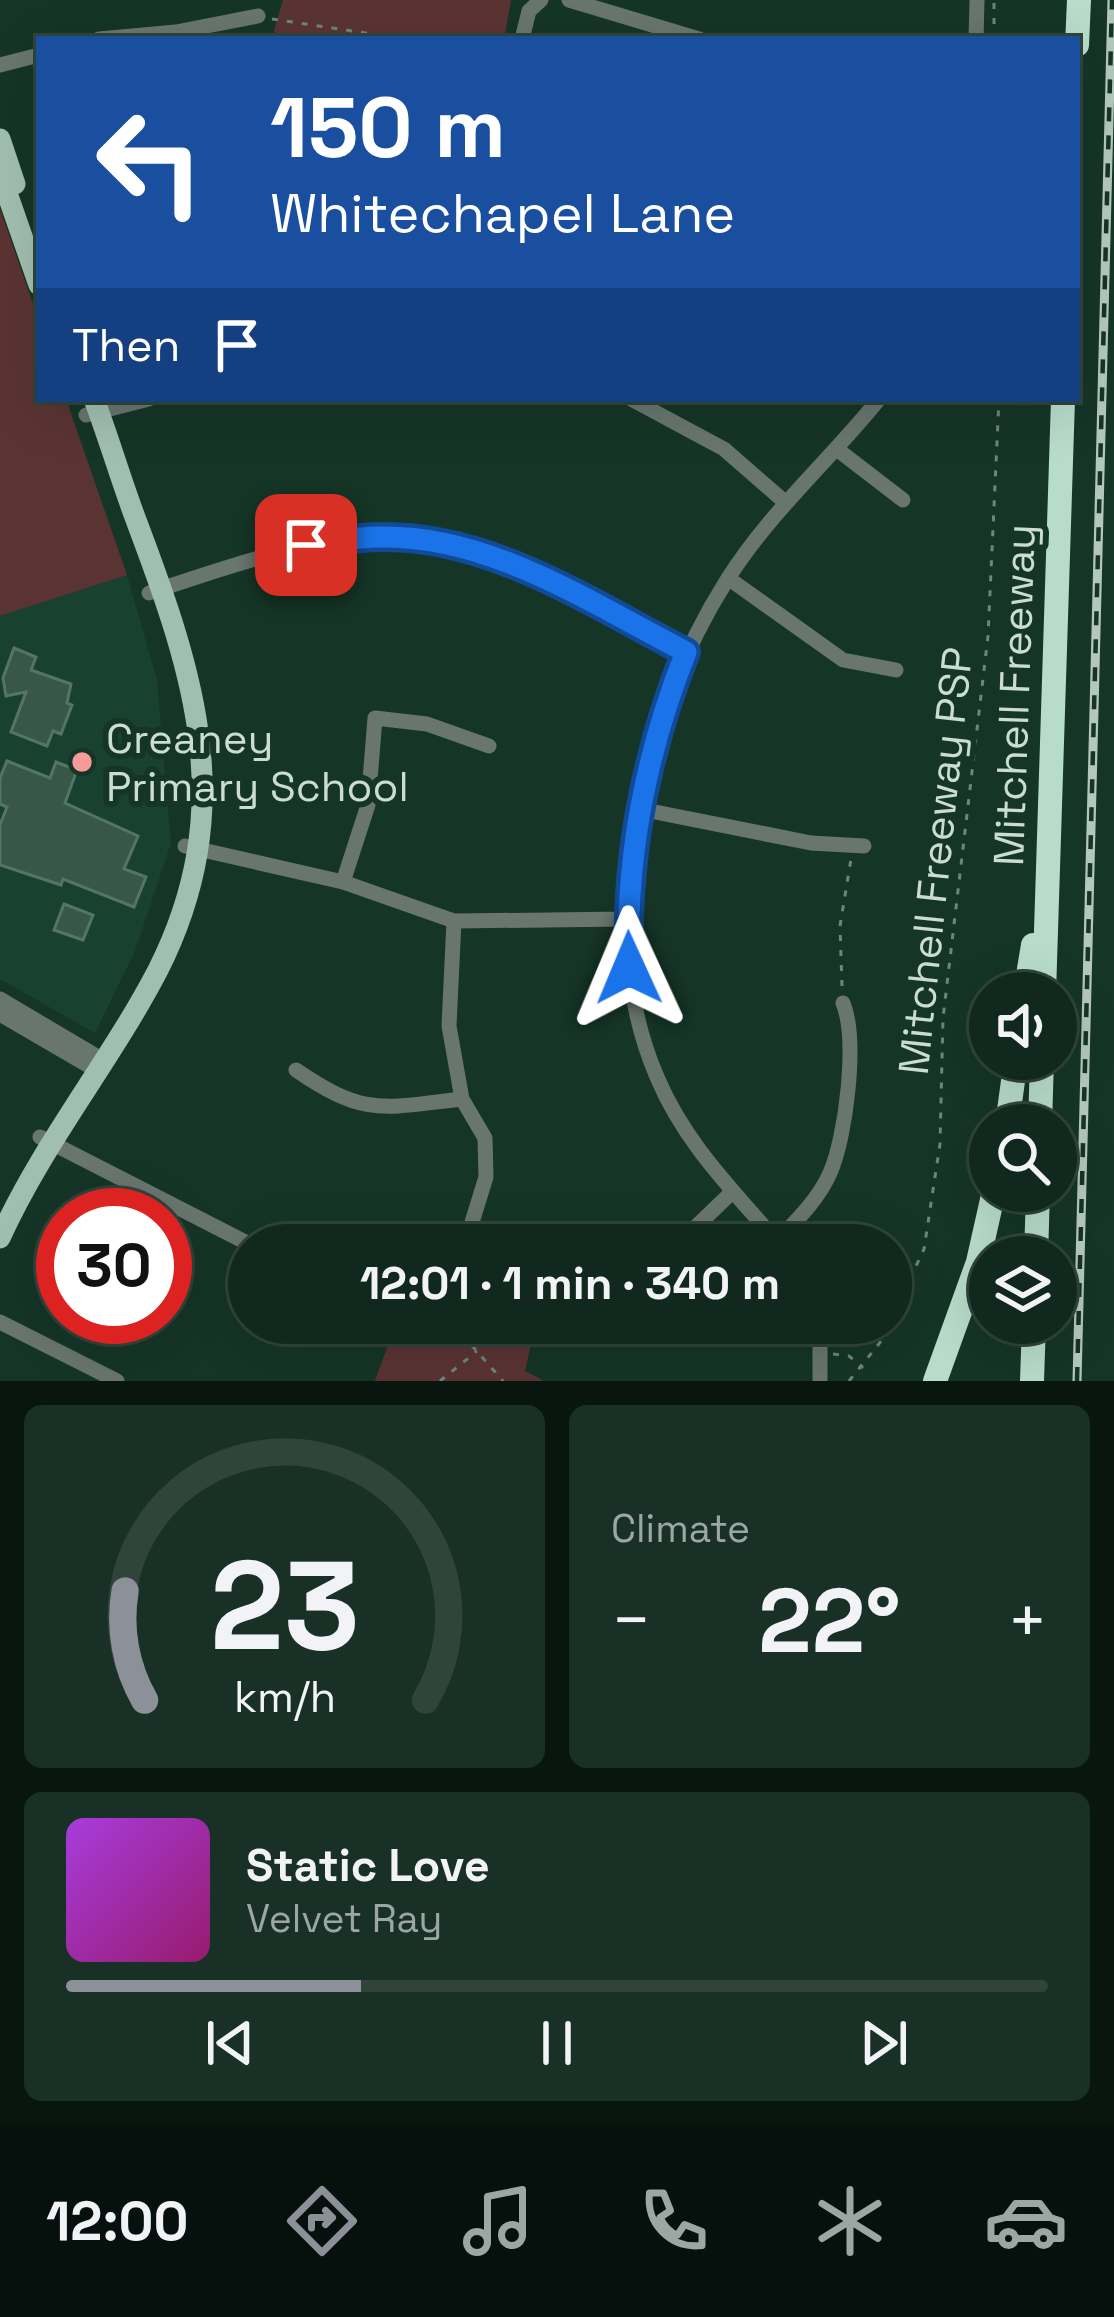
<!DOCTYPE html>
<meta charset="utf-8">
<style>
:root{--surface:#10281d;--page:#193026;--text:#f1f3f6;--muted:#9ca6a4;--line:#30443b;--accent:#8c9099}
body{margin:0;font-family:"Space Grotesk",sans-serif;background:var(--page);color:var(--text);height:100vh;display:flex;flex-direction:column;font-size:45px;white-space:nowrap}
*{box-sizing:border-box;margin:0}
p{font-size:39px;color:var(--muted)}
.icon{flex:none;width:66px;height:66px;fill:none;stroke:currentColor;stroke-width:2;stroke-linecap:round;stroke-linejoin:round}
.map{position:relative;height:1381px;overflow:hidden}
.drawer{display:flex;flex-direction:column;gap:24px;padding:24px;background:#091610;flex:1}
.drawer>*{flex:none}
.banner{position:absolute;left:36px;top:36px;width:1044px;height:366px;border-radius:0px;box-shadow:0 12px 48px #0002,0 0 0 3px var(--line);background:#1a4fa0;color:#fff;overflow:hidden}
.buttons{position:absolute;left:969px;top:972px;display:grid;gap:24px}
.buttons a{display:grid;place-items:center;width:108px;height:108px;border-radius:50%;background:var(--surface);box-shadow:0 12px 48px #0002,0 0 0 3px var(--line);font-size:60px}
.speed{position:absolute;left:36px;top:1188px;display:flex;gap:24px;font-size:60px;font-weight:700;text-align:center}
.speed>*{display:grid;place-content:center;width:156px;height:156px;border-radius:50%;background:var(--surface);box-shadow:0 12px 48px #0002,0 0 0 3px var(--line);line-height:1}
.speed .limit{border:18px solid #d22;background:#fff;color:#111}
.pin{position:absolute;display:grid;place-items:center;width:102px;height:102px;color:#fff;margin:-51px;border-radius:24px;box-shadow:0 6px 18px #0006}
.me{position:absolute;width:132px;margin:-66px;rotate:359deg;stroke-linejoin:round;filter:drop-shadow(0 0 9px #0008)}
.turn{display:flex;align-items:center;gap:42px;height:252px;padding:0 36px;font-size:54px}
.turn .icon{width:156px;height:156px;stroke-width:2.5}
.turn b{display:block;font-size:84px;line-height:102px}
.then{display:flex;align-items:center;height:114px;padding:0 36px;background:#0003;gap:24px;font-size:45px}
.big{font-size:90px;font-weight:800;line-height:1.1}
.drawer .widget{flex:1;display:flex;flex-direction:column;justify-content:center;gap:18px;min-width:0;padding:0 42px;border-radius:18px;background:var(--page)}
.drawer .dial{align-items:center;gap:0}
.dial svg{height:312px;overflow:visible;fill:none;stroke:var(--line);stroke-width:7;stroke-linecap:round;text-anchor:middle}
.dial text{fill:var(--text);stroke:none}
.song{display:flex;align-items:center;gap:36px}
.cover{width:144px;height:144px;border-radius:18px;background:linear-gradient(135deg,hsl(280 70% 55%),hsl(320 70% 35%))}
.played{height:12px;border-radius:6px;background:linear-gradient(90deg,var(--accent) 30%,var(--line) 30%)}
.keys{display:flex;justify-content:space-around;direction:ltr}
.heat{display:flex;justify-content:space-between;align-items:center;font-size:66px;direction:ltr}
.drawer .tiles{flex:1;display:grid;gap:24px;grid-template-columns:1fr 1fr}
.widget:last-child{grid-column:span 2}
.trip{position:absolute;left:228px;top:1224px;width:684px;height:120px;border-radius:60px;background:var(--surface);box-shadow:0 12px 48px #0002,0 0 0 3px var(--line);font-weight:800;line-height:120px;text-align:center}
.tabs{display:flex;height:192px;justify-content:space-around;align-items:center;background:#06100c;color:var(--muted)}
.tabs .icon{width:84px;height:84px}
.tabs .active{color:var(--accent)}
.tabs b{font-size:54px;color:var(--text)}
.map>svg:first-child{display:block}
.built{fill:#194131}
.green{fill:#5a3433}
.building{fill:#385748;stroke:#547565;stroke-width:3}
.lines{fill:none;stroke-linecap:round;stroke-linejoin:round}
.path{stroke:#6e867b;stroke-width:3;stroke-dasharray:6 9;stroke-linecap:butt}
.minor{stroke:#68766f;stroke-width:15}
.major{stroke:#a1bfb0;stroke-width:21}
.highway{stroke:#b8dcca;stroke-width:24}
.rail-casing{stroke:#b4c7be;stroke-width:9}
.rail{stroke:#153527;stroke-width:4.5;stroke-dasharray:14;stroke-linecap:butt}
.route-casing{stroke:#114b97;stroke-width:30}
.route{stroke:#1a73e8;stroke-width:21}
.poi-dot{fill:#f59b99;stroke:#153527;stroke-width:4.5}
.labels{text-anchor:middle;stroke-width:12;stroke-linejoin:round;paint-order:stroke}
.street-label{font-size:42px;fill:#cbdcd3;stroke:#153527}
.poi-label{font-size:42px;fill:#cbdcd3;stroke:#153527;text-anchor:start}
</style>
<div class="map">
<svg width="1114" height="1381" viewBox="0 0 1114 1381">
<rect width="100%" height="100%" fill="#153527"/>
<!-- built -->
<path class="built" d="M127 575 157 680 171 843 135 951 95 1033 0 979V616Z"/>
<!-- green -->
<path class="green" d="M283 0H511L504 39H278L274 30Z
M0 209 39 321V399H66L127 575 0 616Z
M396 1323H536L525 1371 544 1381H375Z"/>
<!-- building -->
<path class="building" d="M14 648 36 657 31 670 71 684 67 703 72 705 61 734 53 731 47 746 11 732 26 692 6 696 3 678Z
M7 761 50 778 56 762 77 770 65 803 138 836 124 869 146 877 134 907 63 879 61 885 0 865V825L7 807 0 804V778Z
M64 904 93 915 83 940 54 930Z"/>
<g class="lines">
<!-- path -->
<path class="path" d="M272 19 406 39
M994 39V0
M842 986 840 926 851 859
M891 1320 924 1249 940 1144 943 1018 988 636 999 399
M452 1323 503 1381
M833 1354 849 1356 863 1368
M440 1381 477 1351
M849 1381 882 1340 889 1323"/>
<!-- minor -->
<path class="minor" d="M569 0 699 39
M99 39 176 32 258 16
M522 39 529 11 541 0
M976 39 977 0
M0 65 39 55
M631 399 724 449 786 503
M86 415 149 399
M838 450 903 500
M728 578 843 660 896 670
M149 593C224 568 301 540 380 537 490 534 592 604 686 653
M640 809 811 843 864 846
M185 846 343 882 454 921 627 919
M343 882 368 805 375 718 427 724 489 746
M454 921 449 1026 462 1099 485 1138 486 1177 465 1245
M0 999 103 1060
M0 1014 96 1070
M296 1070C365 1117 382 1108 462 1099
M40 1137 251 1245
M777 1241C797 1220 818 1200 830 1173 846 1137 858 1040 843 1003
M677 1245 731 1193
M780 1245C734 1191 685 1144 657 1077 591 925 641 715 727 580 769 513 830 460 879 399
M0 1322 117 1381
M820 1323V1381"/>
<!-- major -->
<path class="major" d="M0 139 15 184
M0 173 39 285
M0 1238C43 1143 110 1062 158 970 239 809 195 676 136 520 121 480 109 439 94 399"/>
<!-- highway -->
<path class="highway" d="M1077 45 1079 0
M1025 993 1033 945
M1044 993 1063 399
M1007 1125 1016 1059
M1040 1125 1042 1059
M1036 1257 1038 1191
M935 1381 978 1262 994 1191
M1032 1381 1034 1323"/>
<defs>
<path id="rail" d="M1077 1381 1112 0"/>
</defs>
<!-- rail casing -->
<use href="#rail" class="rail-casing"/>
<!-- rail -->
<use href="#rail" class="rail"/>
</g>
<g class="lines">
<defs>
<path id="route" d="M306 545C331 542 356 537 381 537 491 535 592 604 686 652 645 755 625 858 629 968"/>
</defs>
<!-- route casing -->
<use href="#route" class="route-casing"/>
<!-- route -->
<use href="#route" class="route"/>
</g>
<!-- markers -->
<circle class="poi-dot" cx="82" cy="762" r="12"/>
<g class="labels">
<!-- street labels -->
<g class="street-label">
<text transform="translate(1014 695) rotate(-88)" y="15">Mitchell Freeway</text>
<text transform="translate(935 861) rotate(-84)" y="15">Mitchell Freeway PSP</text>
</g>
<!-- poi labels -->
<g class="poi-label">
<text x="106" y="753">Creaney<tspan x="106" dy="48">Primary School</tspan></text>
</g>
</g>
</svg>
<div class="buttons">
<a><svg class="icon" aria-label="sound" viewBox="0 0 24 24"><path d="M4 9h4l5-4v14l-5-4H4zM17 9q2 3 0 6"/></svg></a>
<a><svg class="icon" aria-label="search" viewBox="0 0 24 24"><circle cx="10" cy="10" r="6"/><path d="M15 15l6 6"/></svg></a>
<a><svg class="icon" aria-label="layers" viewBox="0 0 24 24"><path d="M12 4l9 5-9 5-9-5zM3 14l9 5 9-5"/></svg></a>
</div>
<div class="speed"><div class="limit">30</div></div>
<div class="pin" style="left:306px;top:545px;background:#d93025"><svg class="icon" aria-label="arrive" viewBox="0 0 24 24"><path d="M6 21V4h12l-3 4 3 4H6"/></svg></div>
<svg class="me" style="left:629px;top:968px" viewBox="-20 -20 40 40"><path d="M0-17L14 15 0 8-14 15z" fill="#1a73e8" stroke="#fff" stroke-width="4"/></svg>
<div class="trip">12:01 · 1 min · 340 m</div>
<div class="banner">
<div class="turn"><svg class="icon" aria-label="left" viewBox="0 0 24 24"><path d="M17 20v-9H6M10 6l-5 5 5 5"/></svg><div><b>150 m</b>Whitechapel Lane</div></div>
<div class="then">Then<svg class="icon" aria-label="arrive" viewBox="0 0 24 24"><path d="M6 21V4h12l-3 4 3 4H6"/></svg></div>
</div>
</div>
<section class="drawer">
<div class="tiles">
<div class="widget dial"><svg viewBox="0 0 100 80">
<path d="M14 69A42 42 0 1 1 86 69"/>
<path d="M14 69A42 42 0 0 1 9 41" stroke="#8c9099"/>
<text x="50" y="56" font-size="32" font-weight="700">23</text>
<text x="50" y="72" font-size="11">km/h</text>
</svg></div>
<div class="widget"><p>Climate</p>
<div class="heat"><a>−</a><b class="big">22°</b><a>+</a></div>
</div>
<div class="widget">
<div class="song"><i class="cover"></i><div><b>Static Love</b><p>Velvet Ray</p></div></div>
<div class="played"></div>
<div class="keys"><svg class="icon" aria-label="previous" viewBox="0 0 24 24"><path d="M18 5L8 12l10 7zM5 5v14"/></svg><svg class="icon" aria-label="pause" viewBox="0 0 24 24"><path d="M8 5v14M16 5v14"/></svg><svg class="icon" aria-label="next" viewBox="0 0 24 24"><path d="M6 5l10 7-10 7zM19 5v14"/></svg></div>
</div>
</div>
</section>
<nav class="tabs">
<b>12:00</b>
<svg class="icon active" aria-label="directions" viewBox="0 0 24 24"><path d="M12 3l9 9-9 9-9-9zM9 14v-3h6M13 9l2 2-2 2"/></svg>
<svg class="icon" aria-label="music" viewBox="0 0 24 24"><path d="M9 18V5l10-2v13"/><circle cx="6" cy="18" r="3"/><circle cx="16" cy="16" r="3"/></svg>
<svg class="icon" aria-label="phone" viewBox="0 0 24 24"><path d="M5 4h4l2 5-3 2q2 4 5 5l2-3 5 2v4C11 20 4 13 5 4z"/></svg>
<svg class="icon" aria-label="climate" viewBox="0 0 24 24"><path d="M12 3v18M4 7l16 10M4 17L20 7"/></svg>
<svg class="icon" aria-label="car" viewBox="0 0 24 24"><path d="M5 17H2v-5l4-1 3-4h7l3 4 3 1v5h-3M9 17h6M6 11h13"/><circle cx="7" cy="17" r="2"/><circle cx="17" cy="17" r="2"/></svg>
</nav>
